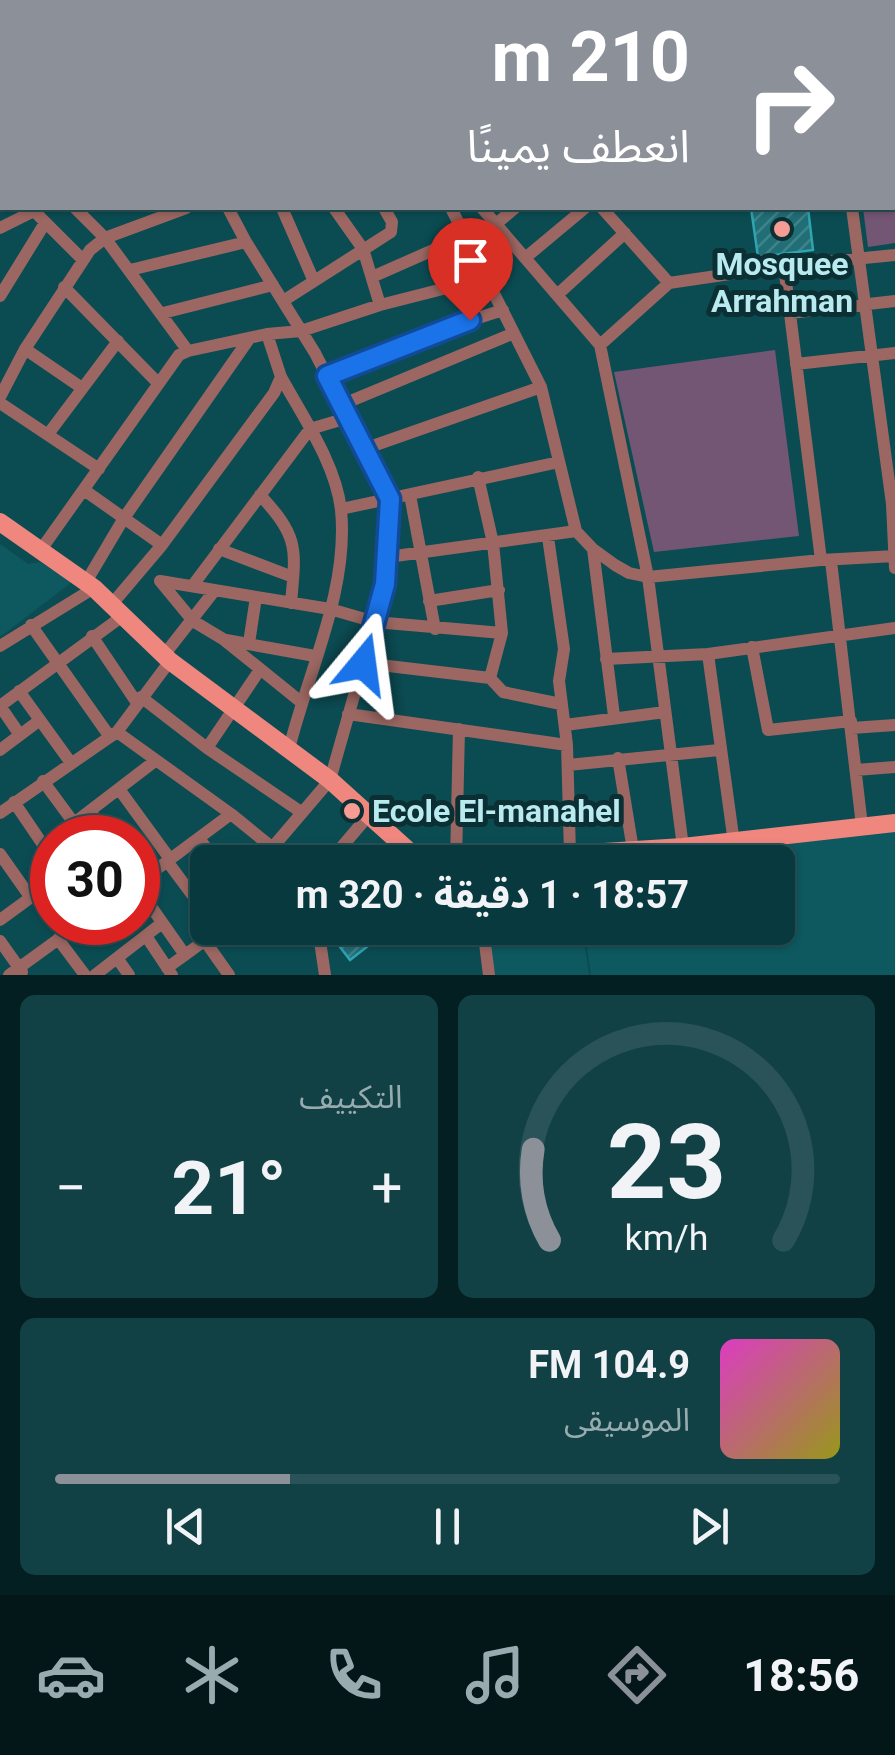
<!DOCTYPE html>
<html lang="ar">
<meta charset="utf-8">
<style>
:root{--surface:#08393e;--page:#114045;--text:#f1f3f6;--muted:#98acb0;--line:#295358;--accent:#8c9099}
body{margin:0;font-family:Roboto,"Noto Sans Arabic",sans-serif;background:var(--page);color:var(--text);direction:rtl;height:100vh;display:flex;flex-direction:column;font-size:38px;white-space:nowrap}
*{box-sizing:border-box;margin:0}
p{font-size:32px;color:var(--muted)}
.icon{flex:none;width:55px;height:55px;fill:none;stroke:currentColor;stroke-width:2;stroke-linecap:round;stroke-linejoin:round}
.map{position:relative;height:975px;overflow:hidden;direction:ltr}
.drawer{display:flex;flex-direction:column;gap:20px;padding:20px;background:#041f22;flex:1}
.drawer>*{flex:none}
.hud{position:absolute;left:0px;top:0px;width:895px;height:210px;box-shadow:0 2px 8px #0004,0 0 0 2px var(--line);direction:rtl;background:#8c9099;color:#fff;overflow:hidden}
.speed{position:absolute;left:30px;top:815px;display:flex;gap:20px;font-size:50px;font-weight:700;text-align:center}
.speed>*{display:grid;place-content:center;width:130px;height:130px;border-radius:50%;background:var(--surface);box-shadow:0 2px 8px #0004,0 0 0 2px var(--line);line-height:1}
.speed .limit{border:15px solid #d22;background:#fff;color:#111}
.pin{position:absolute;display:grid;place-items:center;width:85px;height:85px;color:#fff;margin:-102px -42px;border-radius:50% 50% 50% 0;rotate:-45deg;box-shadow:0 0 10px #0007}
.pin .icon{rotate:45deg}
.me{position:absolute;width:110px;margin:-55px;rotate:16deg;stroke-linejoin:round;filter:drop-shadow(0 0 8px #0008)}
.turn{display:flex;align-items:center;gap:35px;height:210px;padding:0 40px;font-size:45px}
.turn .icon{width:130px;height:130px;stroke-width:2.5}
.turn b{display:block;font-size:70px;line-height:85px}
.big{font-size:75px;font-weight:700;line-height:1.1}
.drawer .tile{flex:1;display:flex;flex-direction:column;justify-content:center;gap:15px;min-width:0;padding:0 35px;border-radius:15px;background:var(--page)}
.drawer .dial{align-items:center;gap:0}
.dial svg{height:260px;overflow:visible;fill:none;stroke:var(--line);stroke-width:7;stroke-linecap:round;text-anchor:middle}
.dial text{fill:var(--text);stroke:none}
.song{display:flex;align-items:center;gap:30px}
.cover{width:120px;height:120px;border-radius:15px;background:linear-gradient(135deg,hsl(310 70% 55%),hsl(60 70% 35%))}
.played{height:10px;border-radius:5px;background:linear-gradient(90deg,var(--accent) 30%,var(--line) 30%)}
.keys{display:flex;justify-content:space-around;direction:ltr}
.heat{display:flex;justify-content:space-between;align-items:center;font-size:55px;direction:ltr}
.drawer .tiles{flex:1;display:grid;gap:20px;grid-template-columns:1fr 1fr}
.tile:last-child{grid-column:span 2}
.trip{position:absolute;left:190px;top:845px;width:605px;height:100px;border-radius:15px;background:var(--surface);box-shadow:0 2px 8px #0004,0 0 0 2px var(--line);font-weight:700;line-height:100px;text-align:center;direction:rtl}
.tab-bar{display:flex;height:160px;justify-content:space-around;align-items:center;background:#031719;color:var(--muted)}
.tab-bar .icon{width:70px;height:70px}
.tab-bar .on{color:var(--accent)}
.tab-bar b{font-size:45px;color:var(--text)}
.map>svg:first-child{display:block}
.built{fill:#0e5860}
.green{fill:#735674}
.building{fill:url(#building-hatch);stroke:#2ea5b1;stroke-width:2.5}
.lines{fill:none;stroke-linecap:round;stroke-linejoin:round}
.minor{stroke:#9c6762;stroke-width:12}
.major{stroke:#ef877e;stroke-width:18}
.route-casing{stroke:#114b97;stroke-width:25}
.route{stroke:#1a73e8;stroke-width:18}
.poi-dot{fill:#f59c94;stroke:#0b2f33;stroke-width:4}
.labels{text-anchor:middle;stroke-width:10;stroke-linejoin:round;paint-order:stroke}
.poi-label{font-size:32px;font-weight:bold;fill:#b9eaf0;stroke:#0b2f33}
</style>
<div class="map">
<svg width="895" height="975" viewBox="0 0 895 975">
<defs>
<pattern id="building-hatch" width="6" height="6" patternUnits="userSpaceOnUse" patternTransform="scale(2.5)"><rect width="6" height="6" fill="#216e77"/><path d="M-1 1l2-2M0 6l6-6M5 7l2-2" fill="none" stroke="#3f838b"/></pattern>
</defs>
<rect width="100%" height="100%" fill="#0b4c53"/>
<!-- built -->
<path class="built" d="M0 544 28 564 40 562 57 573 60 569 76 579 0 637Z
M895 827V975H591L584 928H778V862H639Z
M486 928H582L589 975H493Z"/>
<!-- green -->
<path class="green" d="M893 137H895V243L868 247 863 208H892Z
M775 350 799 536 654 552 614 372Z"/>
<!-- building -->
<path class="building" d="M751 208H808L813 250 758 257Z
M333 928H391L350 960 340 947 345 943Z"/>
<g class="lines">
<!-- minor -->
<path class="minor" d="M44 0 46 2
M108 0 109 2
M184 0 185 2
M253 0 254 2
M595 0 597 2
M657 0 659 2
M727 0 729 2
M30 2 32 0
M224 2 232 0
M354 2 359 0
M397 2 400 0
M462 2 465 0
M537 2 540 0
M631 2 634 0
M764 2 768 0
M0 30 2 28
M0 60 2 62
M892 75H895
M0 106 2 108
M0 121 2 119
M892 125H895
M0 161 2 165
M31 208 82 259
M75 208 105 238 188 351
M228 208 246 242 315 353 390 499 385 584 375 622 502 633
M282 208 313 279
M334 208 363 249 380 305
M451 208 541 387 576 531 593 549 615 565 629 573 648 577 821 560
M482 208 600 345 648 577 683 847
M602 208 669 283
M852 208 892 504 895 568
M496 224 515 208
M0 228 34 211
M525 258 585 208
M784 266 821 560 895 556
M130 270 246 242
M372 277 465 236
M64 287 158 383
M557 295 625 233
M0 296 45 223
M283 301 391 232 392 222 384 208
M163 313 273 285
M790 313 895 301
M600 345 669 283 784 266 895 255
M25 349 82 388
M796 364 895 353
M327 375 437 331 503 310
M281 377C303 417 336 464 341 510 349 590 308 672 289 749
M0 397 25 349 90 250 105 238 186 208
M0 403 99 469
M341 405 514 333
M49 433 118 341
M364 449 541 387
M478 477 493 543 502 633 490 678 503 692 561 704
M84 490 162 545
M260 495C299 537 296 548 291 603
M410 495 435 629
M341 509 559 462
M548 537 564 649 559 681 567 745 570 854
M219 549 293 577
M593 549 614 716
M40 551 179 355 188 351 267 334 301 331 380 305 486 278
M388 557 576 531
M831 561 862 826
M160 581 330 609 375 622 330 780 272 848
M160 581 193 621 223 639 301 702
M86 582 124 518 249 339
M193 585 310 429 347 418
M429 601 499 590
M112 604 162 545 274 393 281 377 267 334
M31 625 110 737
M92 636 137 703
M226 640 315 656
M249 643 256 597
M0 646 94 588
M752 647 768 730 851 721
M708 654 734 843
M164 655 215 590
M606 659 708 654 895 628
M363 663 490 678
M19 691 71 763
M141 697 207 748 301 812
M0 706 124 615
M0 706 20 735
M348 714 567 745
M565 725 665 712
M852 728 895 725
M117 732 170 661
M207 748 259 671
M0 750 40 720
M618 758 633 850
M568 765 719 750
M856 770 895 767
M43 781 85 838
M119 789 170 859
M14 802 52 858
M90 811 110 838
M0 813 117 732 231 814 290 862
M74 823 155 761
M199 838 216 862
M0 854 31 898
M167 861 208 916
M456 861 459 729
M329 862 368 816
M138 883 231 814
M138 888 185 955
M0 920 52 882
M318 928 325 975
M483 928 489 975
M146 936 172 975
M58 939 85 975
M0 941 22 972
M205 941 229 975
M117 958 129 975
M167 968 222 928
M9 975 82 922
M95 975 162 923"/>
<!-- major -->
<path class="major" d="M0 522 94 588 170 661 330 780 421 862
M447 862 683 847 895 823"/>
</g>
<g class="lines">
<defs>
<path id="route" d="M363 664 385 584 390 499 327 376 470 320"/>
</defs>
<!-- route casing -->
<use href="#route" class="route-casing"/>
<!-- route -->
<use href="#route" class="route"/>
</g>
<!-- markers -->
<g class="poi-dot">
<circle cx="782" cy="229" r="10"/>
<circle cx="352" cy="811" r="10"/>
</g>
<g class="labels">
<!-- poi labels -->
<g class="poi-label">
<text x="782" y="275">Mosquee<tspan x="782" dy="37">Arrahman</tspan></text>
<text x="372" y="822" text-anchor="start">Ecole El-manahel</text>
</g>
</g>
</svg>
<div class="speed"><div class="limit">30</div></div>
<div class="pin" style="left:470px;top:320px;background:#d93025"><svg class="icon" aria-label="arrive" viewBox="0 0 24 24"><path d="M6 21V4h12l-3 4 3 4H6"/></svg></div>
<svg class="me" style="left:363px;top:664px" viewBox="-20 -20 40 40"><path d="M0-17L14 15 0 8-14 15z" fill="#1a73e8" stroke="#fff" stroke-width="4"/></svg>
<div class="trip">18:57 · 1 دقيقة · 320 m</div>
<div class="hud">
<div class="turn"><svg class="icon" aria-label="right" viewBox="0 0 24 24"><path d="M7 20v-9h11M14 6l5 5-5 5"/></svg><div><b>210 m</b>انعطف يمينًا</div></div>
</div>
</div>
<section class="drawer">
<div class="tiles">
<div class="tile dial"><svg viewBox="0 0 100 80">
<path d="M14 69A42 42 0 1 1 86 69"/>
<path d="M14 69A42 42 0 0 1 9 41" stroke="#8c9099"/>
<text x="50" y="56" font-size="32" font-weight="700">23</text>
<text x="50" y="72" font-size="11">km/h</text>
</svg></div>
<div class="tile"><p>التكييف</p>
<div class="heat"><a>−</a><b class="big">21°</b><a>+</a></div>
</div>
<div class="tile">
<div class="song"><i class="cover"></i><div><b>104.9 FM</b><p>الموسيقى</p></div></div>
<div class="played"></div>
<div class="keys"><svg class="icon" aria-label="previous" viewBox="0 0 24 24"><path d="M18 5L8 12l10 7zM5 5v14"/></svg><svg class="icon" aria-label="pause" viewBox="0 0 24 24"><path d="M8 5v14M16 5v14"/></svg><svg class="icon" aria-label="next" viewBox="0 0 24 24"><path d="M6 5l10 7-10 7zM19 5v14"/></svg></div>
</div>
</div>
</section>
<nav class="tab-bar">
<b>18:56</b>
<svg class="icon on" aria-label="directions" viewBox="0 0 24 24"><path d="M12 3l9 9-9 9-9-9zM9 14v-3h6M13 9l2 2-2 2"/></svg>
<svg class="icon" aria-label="music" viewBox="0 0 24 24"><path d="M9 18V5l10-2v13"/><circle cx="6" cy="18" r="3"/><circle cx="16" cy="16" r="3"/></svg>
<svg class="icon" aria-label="phone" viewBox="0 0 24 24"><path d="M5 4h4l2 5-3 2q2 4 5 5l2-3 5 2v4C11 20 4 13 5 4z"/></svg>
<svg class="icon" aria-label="climate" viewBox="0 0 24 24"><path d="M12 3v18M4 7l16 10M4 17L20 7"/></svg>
<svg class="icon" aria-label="car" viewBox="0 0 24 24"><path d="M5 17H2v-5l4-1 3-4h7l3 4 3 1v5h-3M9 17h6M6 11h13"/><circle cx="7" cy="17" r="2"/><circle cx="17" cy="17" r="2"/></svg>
</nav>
